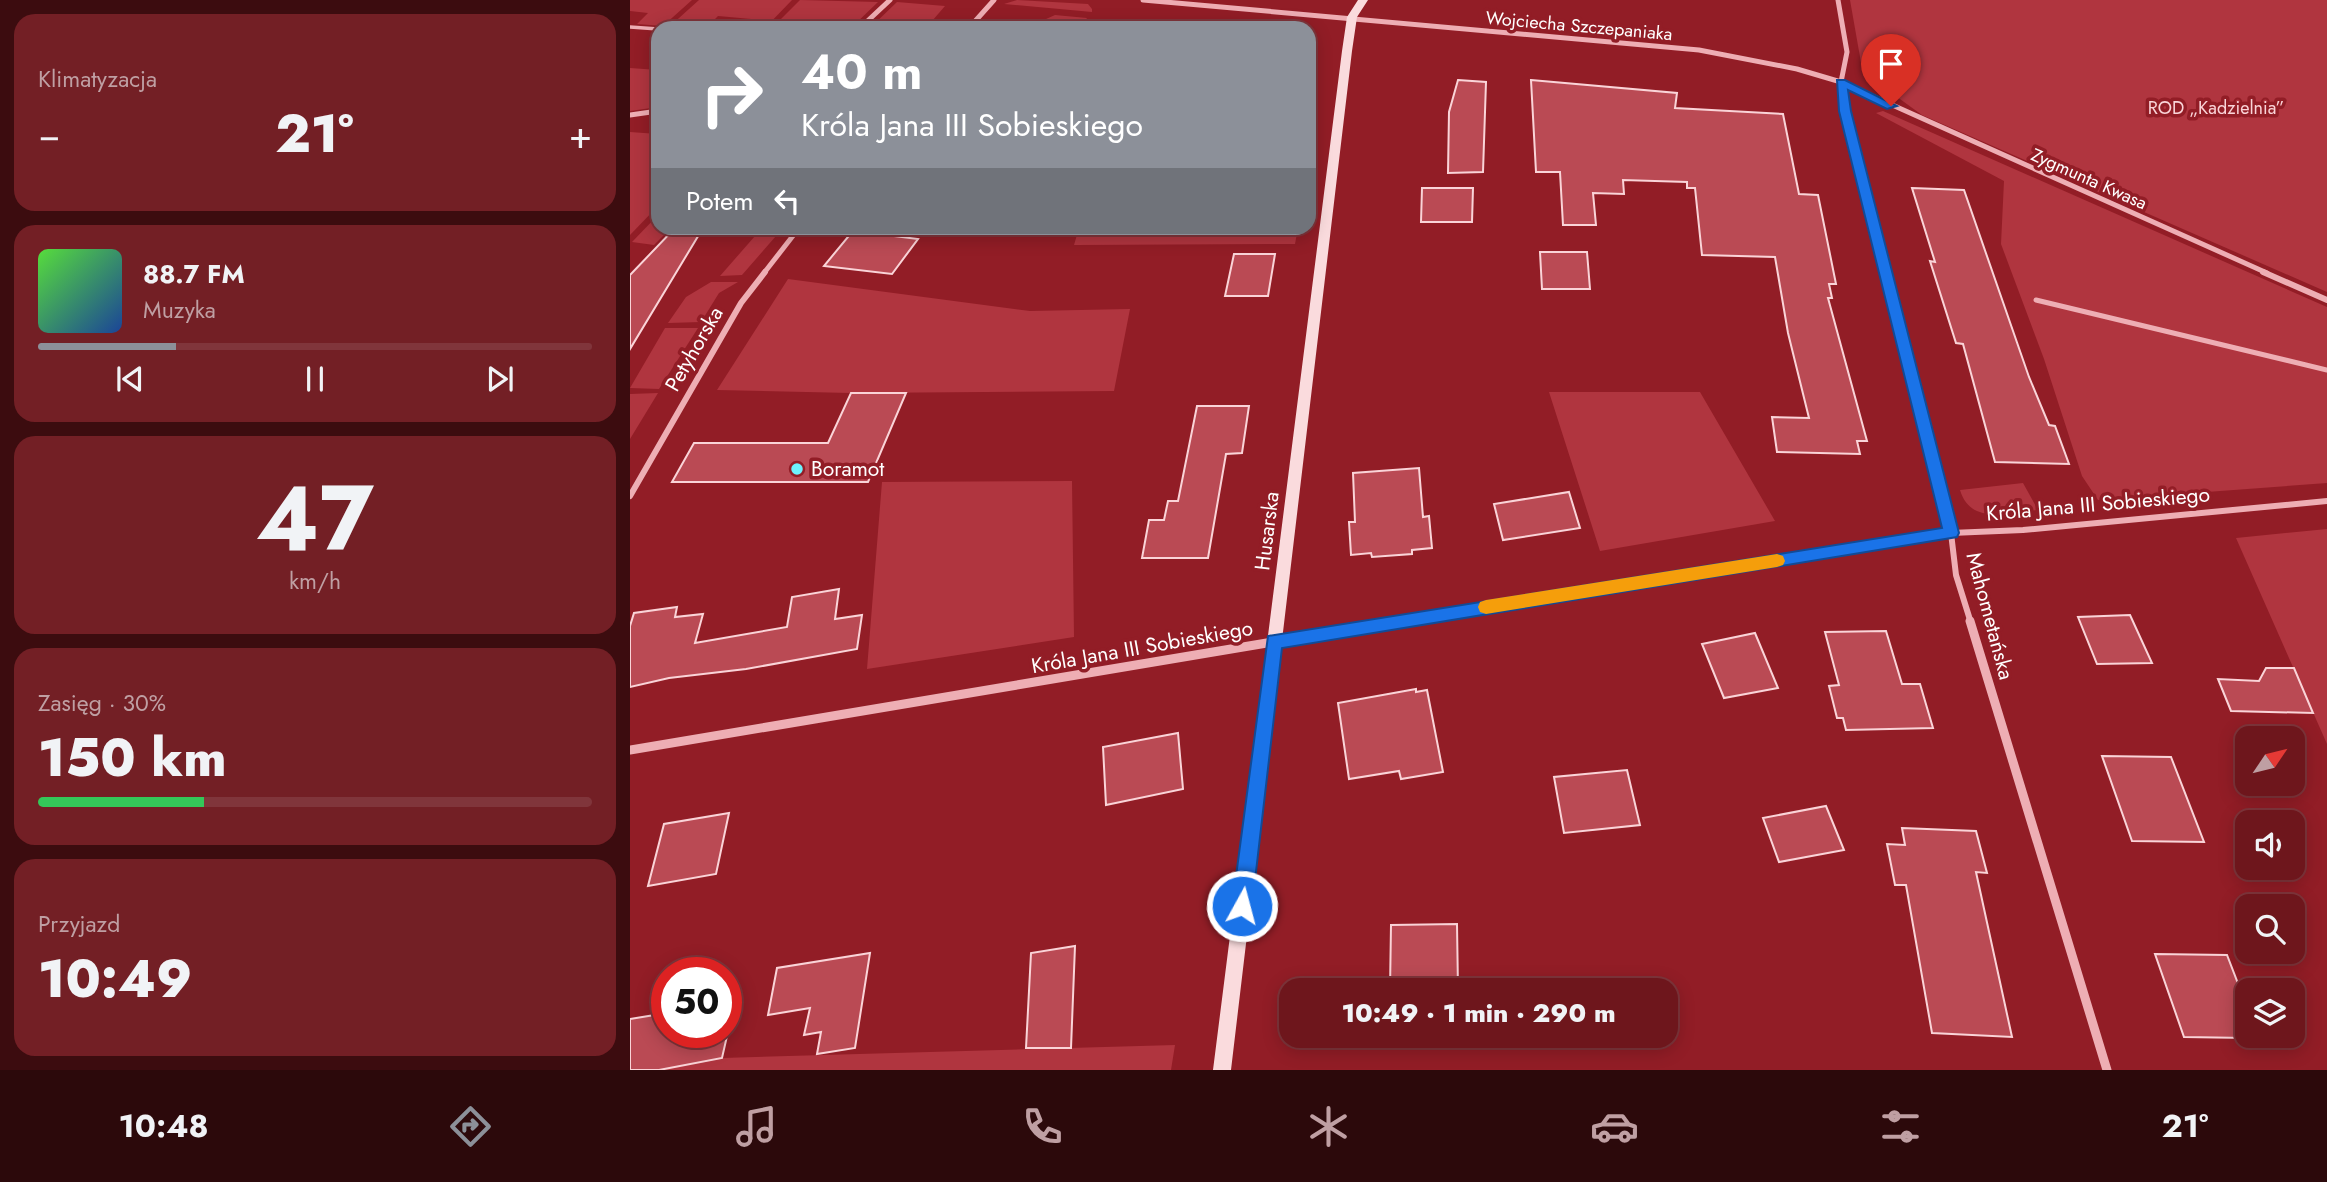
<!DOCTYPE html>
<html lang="pl">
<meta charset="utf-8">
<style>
:root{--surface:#6e161c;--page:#731f25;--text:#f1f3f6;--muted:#bf9fa3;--line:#80353b;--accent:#8c9099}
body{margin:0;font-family:Jost,sans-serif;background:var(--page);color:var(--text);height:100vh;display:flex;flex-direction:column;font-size:26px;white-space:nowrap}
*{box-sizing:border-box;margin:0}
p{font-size:23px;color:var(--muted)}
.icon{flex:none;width:38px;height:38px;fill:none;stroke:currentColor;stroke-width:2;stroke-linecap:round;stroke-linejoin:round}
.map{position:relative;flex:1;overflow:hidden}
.sheet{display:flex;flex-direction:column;gap:14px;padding:14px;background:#3c0c0f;width:630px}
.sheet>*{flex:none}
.top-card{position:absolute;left:21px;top:21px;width:665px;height:214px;border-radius:21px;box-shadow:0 4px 18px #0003,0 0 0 2px var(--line);background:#8c9099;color:#fff;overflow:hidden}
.needle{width:46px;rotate:55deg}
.buttons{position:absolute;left:1605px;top:726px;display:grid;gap:14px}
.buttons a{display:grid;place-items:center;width:70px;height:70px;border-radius:14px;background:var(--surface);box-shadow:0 4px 18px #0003,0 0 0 2px var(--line);font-size:35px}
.speed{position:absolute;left:21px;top:957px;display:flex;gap:14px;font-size:35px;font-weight:700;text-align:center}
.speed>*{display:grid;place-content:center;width:91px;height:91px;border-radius:50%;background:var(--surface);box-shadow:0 4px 18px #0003,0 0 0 2px var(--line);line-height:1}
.speed .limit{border:10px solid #d22;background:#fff;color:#111}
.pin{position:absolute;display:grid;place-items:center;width:60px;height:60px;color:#fff;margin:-72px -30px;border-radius:50% 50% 50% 0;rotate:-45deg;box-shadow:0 0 7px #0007}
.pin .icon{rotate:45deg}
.me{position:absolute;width:77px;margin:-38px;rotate:7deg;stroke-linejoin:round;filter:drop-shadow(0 0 5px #0008)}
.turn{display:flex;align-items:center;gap:24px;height:147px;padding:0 35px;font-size:32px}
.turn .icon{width:91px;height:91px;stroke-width:2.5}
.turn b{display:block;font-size:49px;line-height:60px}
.then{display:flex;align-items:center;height:66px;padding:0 35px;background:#0003;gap:14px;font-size:26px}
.big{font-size:52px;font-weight:800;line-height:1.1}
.sheet .tile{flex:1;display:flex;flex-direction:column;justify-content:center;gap:10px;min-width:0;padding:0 24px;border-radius:21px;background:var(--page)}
.sheet .dial{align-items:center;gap:0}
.dial b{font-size:91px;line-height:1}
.song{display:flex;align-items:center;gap:21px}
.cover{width:84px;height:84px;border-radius:10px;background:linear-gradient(135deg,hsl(110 70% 55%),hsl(220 70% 35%))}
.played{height:7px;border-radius:4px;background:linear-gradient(90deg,var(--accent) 25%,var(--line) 25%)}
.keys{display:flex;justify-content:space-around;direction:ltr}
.heat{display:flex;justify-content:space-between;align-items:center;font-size:38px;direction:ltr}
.charge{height:10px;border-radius:5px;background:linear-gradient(90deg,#34c759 30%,var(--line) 0)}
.trip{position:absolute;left:649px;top:978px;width:399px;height:70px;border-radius:21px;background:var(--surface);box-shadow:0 4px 18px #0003,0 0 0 2px var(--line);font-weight:800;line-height:70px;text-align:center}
.tabs{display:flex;height:112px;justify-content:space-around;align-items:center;background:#2c090b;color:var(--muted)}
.tabs .icon{width:49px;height:49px}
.tabs .current{color:var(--accent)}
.tabs b{font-size:32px;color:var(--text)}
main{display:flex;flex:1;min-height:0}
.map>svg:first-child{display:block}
.green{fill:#b0353f}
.building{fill:#ba4a54;stroke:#fad4d8;stroke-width:2}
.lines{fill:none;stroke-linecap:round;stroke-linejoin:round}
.lane-far1{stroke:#eeaeb4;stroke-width:3.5}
.lane{stroke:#eeaeb4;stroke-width:5}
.street-far2{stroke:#eeaeb4;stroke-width:5}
.street-far1{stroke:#eeaeb4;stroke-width:6}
.street{stroke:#eeaeb4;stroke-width:9}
.secondary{fill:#fadbdd;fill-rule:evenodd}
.route{fill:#1a73e8;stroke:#114b97;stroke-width:2}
.slow{fill:#f59e0b}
.poi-dot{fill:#6df2fd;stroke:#921d26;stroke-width:2.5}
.labels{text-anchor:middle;stroke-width:7;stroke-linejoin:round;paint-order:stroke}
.far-street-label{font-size:18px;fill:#fff;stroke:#921d26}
.far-park-label{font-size:18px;fill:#fad4d8;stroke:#921d26}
.street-label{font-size:21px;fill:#fff;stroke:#921d26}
.poi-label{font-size:21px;fill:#fff;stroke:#921d26;text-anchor:start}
</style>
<main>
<section class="sheet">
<div class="tile"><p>Klimatyzacja</p>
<div class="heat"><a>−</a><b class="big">21°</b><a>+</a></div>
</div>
<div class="tile">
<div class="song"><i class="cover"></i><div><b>88.7 FM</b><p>Muzyka</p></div></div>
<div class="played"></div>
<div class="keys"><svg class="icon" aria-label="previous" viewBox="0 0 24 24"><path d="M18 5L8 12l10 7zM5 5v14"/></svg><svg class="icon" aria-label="pause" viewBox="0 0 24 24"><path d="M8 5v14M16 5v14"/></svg><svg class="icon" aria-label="next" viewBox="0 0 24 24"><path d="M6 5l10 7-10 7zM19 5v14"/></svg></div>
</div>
<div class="tile dial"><b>47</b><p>km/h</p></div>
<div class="tile"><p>Zasięg · 30%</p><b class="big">150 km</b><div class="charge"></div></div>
<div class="tile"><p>Przyjazd</p><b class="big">10:49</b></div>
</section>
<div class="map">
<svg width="1697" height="1070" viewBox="0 0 1697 1070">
<rect width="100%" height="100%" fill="#921d26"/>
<!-- green -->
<path class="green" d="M0 0H62L33 26 7 24 18 13 0 11Z
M69 0H162L135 28H125L132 20 88 16 76 28 39 27Z
M170 0 248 2 221 28H142Z
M387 0 458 4 462 9V12L374 4Z
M1220 0H1697V292L1292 115 1263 94 1268 89 1233 74Z
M267 2 315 6 296 28H240Z
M425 15 457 18 450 28H396Z
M0 68 28 70V107L0 111Z
M1253 111 1697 307V483L1468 500 1452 476 1414 359 1371 244 1374 181 1246 113Z
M0 132 28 134V206L0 235Z
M28 215V228H41L24 245 2 242Z
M132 228H153L112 275 90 276Z
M449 228H668L665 244 444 245Z
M158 279 400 311 500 309 484 391 221 393 87 390Z
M81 282H108L89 293 71 322 38 323 56 297Z
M35 328H68L29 389 0 388Z
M919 392H1070L1145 521 970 551Z
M28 393 0 439V394Z
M442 481 444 637 237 669 252 482Z
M1393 483 1408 510C1378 512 1341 526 1330 490Z
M1697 529V744L1606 538Z
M545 1045 541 1070H29L92 1058Z"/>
<!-- building -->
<path class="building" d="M828 80 856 82 853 172 818 173 819 112Z
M901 80 1047 93 1045 108 1153 114 1169 194 1188 195 1206 284H1199L1202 298H1198L1237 441H1227L1230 454 1147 452 1142 417 1179 418 1158 333 1145 257 1072 255 1065 188H1057V182L993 180 994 194 963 193 966 225H933L930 172H906Z
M792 188H843L842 222H791Z
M1282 188 1334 190 1399 377 1419 425 1425 426 1439 464 1365 462 1333 344 1326 343 1300 261 1305 262Z
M45 228H73L0 349V275Z
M222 232 248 234 288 239 262 274 194 266Z
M910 252H957L960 289H912Z
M604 254H645L638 296H595Z
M221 393H276L238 482H42L64 443H198Z
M567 406H619L612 453 596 454 578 558H512L519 520H534L538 501H548Z
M789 468 793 517 799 516 802 548 782 550V554L742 557 741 553 721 555 719 522H725L723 473Z
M939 492 950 528 873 540 864 504Z
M209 589 205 619 232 615 227 649 116 669 39 678 0 687V626L4 613 47 607 45 617 73 614 65 643 157 627 162 597Z
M1500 615 1522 663 1467 664 1448 617Z
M1256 631 1272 684H1290L1303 728 1216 730 1213 718H1207L1199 686 1209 685 1195 632Z
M1125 633 1148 688 1094 698 1072 644Z
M1636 668H1664L1683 713 1601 711 1588 679 1629 681Z
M786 689V692L797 690 813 772 771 779 769 771 719 779 708 703Z
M548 733 553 789 476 805 473 747Z
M1472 756 1541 757 1574 842 1502 841Z
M997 770 1010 825 934 833 924 777Z
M1196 806 1214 850 1149 862 1133 818Z
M99 813 86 874 18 886 34 824Z
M1272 828 1346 831 1357 873 1346 872 1382 1037 1302 1033 1276 885H1265L1257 844 1275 845Z
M827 924 828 990H760L761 925Z
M445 946 441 1048H396L401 953Z
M240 953 225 1048 187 1054 191 1032 174 1035 180 1008 138 1015 147 968Z
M1525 954 1597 955 1617 1007V1038L1554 1037Z
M105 1001 92 1058 29 1070H0V1019L37 1013V1032H96V1002Z"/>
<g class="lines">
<!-- lane-far1 -->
<path class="lane-far1" d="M0 27 28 29"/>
<!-- lane -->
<path class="lane" d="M1406 300 1697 370"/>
<!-- street-far2 -->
<path class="street-far2" d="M513 0 1069 50 1167 69 1211 82 1637 273
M1208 0 1217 52 1211 82 1215 111 1256 273
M230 28 260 0
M339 28 364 0
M0 115 28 111
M134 273 169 228"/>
<!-- street-far1 -->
<path class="street-far1" d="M1255 272 1321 533 1326 575 1341 623
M1633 272 1697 300
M0 496 111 303 135 272
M757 623 1321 533 1393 530 1697 501"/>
<!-- street -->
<path class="street" d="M1340 621 1477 1070
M0 750 768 621"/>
<!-- secondary -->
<path class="secondary" d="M728 0H738L727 17 722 51 601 1070H583L712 51 717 17Z"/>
</g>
<!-- route -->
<path class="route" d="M1207 80H1215L1267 106 1257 109 1218 90 1221 111 1329 533 1327 537 652 648 622 906 619 913 612 916 605 913 602 906 638 636 1312 528 1209 111Z"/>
<!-- slow -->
<path class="slow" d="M1147 554 1153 556 1155 561 1153 565 1147 567 856 614 850 612 848 607 850 602 856 600Z"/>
<!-- markers -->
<circle class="poi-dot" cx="167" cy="469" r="7"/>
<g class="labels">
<!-- far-street labels -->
<g class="far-street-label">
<text transform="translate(949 26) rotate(5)" y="6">Wojciecha Szczepaniaka</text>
<text transform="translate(1459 179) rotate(24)" y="6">Zygmunta Kwasa</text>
</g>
<!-- far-park labels -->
<g class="far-park-label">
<text x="1586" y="114">ROD „Kadzielnia”</text>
</g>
<!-- street labels -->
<g class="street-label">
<text transform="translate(64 349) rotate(-60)" y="7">Petyhorska</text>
<text transform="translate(1468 504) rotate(-5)" y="7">Króla Jana III Sobieskiego</text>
<text transform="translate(637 531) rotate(-83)" y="7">Husarska</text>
<text transform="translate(1360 616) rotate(75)" y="7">Mahometańska</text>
<text transform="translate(512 647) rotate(-10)" y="7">Króla Jana III Sobieskiego</text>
</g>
<!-- poi labels -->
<g class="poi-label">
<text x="181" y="476">Boramot</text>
</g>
</g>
</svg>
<div class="buttons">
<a><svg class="needle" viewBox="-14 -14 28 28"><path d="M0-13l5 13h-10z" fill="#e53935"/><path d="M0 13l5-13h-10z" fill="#bf9fa3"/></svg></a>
<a><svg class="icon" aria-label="sound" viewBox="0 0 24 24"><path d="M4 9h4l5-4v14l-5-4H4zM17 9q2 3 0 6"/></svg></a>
<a><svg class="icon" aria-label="search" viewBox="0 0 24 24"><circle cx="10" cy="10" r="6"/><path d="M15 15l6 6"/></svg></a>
<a><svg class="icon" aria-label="layers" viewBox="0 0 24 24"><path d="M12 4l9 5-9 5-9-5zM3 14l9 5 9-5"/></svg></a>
</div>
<div class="speed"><div class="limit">50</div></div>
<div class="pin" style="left:1261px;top:106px;background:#d93025"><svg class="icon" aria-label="arrive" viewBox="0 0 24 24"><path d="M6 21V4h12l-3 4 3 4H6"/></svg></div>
<svg class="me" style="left:612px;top:906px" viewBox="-20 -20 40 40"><circle r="17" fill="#1a73e8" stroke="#fff" stroke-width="3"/><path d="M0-11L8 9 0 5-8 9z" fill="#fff"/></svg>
<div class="trip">10:49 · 1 min · 290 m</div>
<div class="top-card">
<div class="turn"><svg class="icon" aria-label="right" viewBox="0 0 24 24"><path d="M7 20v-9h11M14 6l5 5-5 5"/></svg><div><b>40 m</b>Króla Jana III Sobieskiego</div></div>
<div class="then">Potem<svg class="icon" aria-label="left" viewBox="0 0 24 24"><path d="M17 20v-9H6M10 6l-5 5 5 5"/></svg></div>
</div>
</div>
</main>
<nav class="tabs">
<b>10:48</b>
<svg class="icon current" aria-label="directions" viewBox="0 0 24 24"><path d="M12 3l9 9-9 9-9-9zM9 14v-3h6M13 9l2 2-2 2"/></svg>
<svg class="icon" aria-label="music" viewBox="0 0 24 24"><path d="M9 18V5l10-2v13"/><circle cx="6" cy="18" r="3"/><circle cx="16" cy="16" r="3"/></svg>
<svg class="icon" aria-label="phone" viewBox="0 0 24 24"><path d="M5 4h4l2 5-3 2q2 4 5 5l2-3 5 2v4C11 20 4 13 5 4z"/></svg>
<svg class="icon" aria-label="climate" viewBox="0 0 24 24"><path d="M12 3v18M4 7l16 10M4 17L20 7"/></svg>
<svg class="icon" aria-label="car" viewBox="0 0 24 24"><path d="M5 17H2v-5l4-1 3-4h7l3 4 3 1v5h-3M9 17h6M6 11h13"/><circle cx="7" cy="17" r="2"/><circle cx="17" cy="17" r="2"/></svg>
<svg class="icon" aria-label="filters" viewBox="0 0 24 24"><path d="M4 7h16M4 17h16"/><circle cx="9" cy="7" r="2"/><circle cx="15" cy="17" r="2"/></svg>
<b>21°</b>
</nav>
